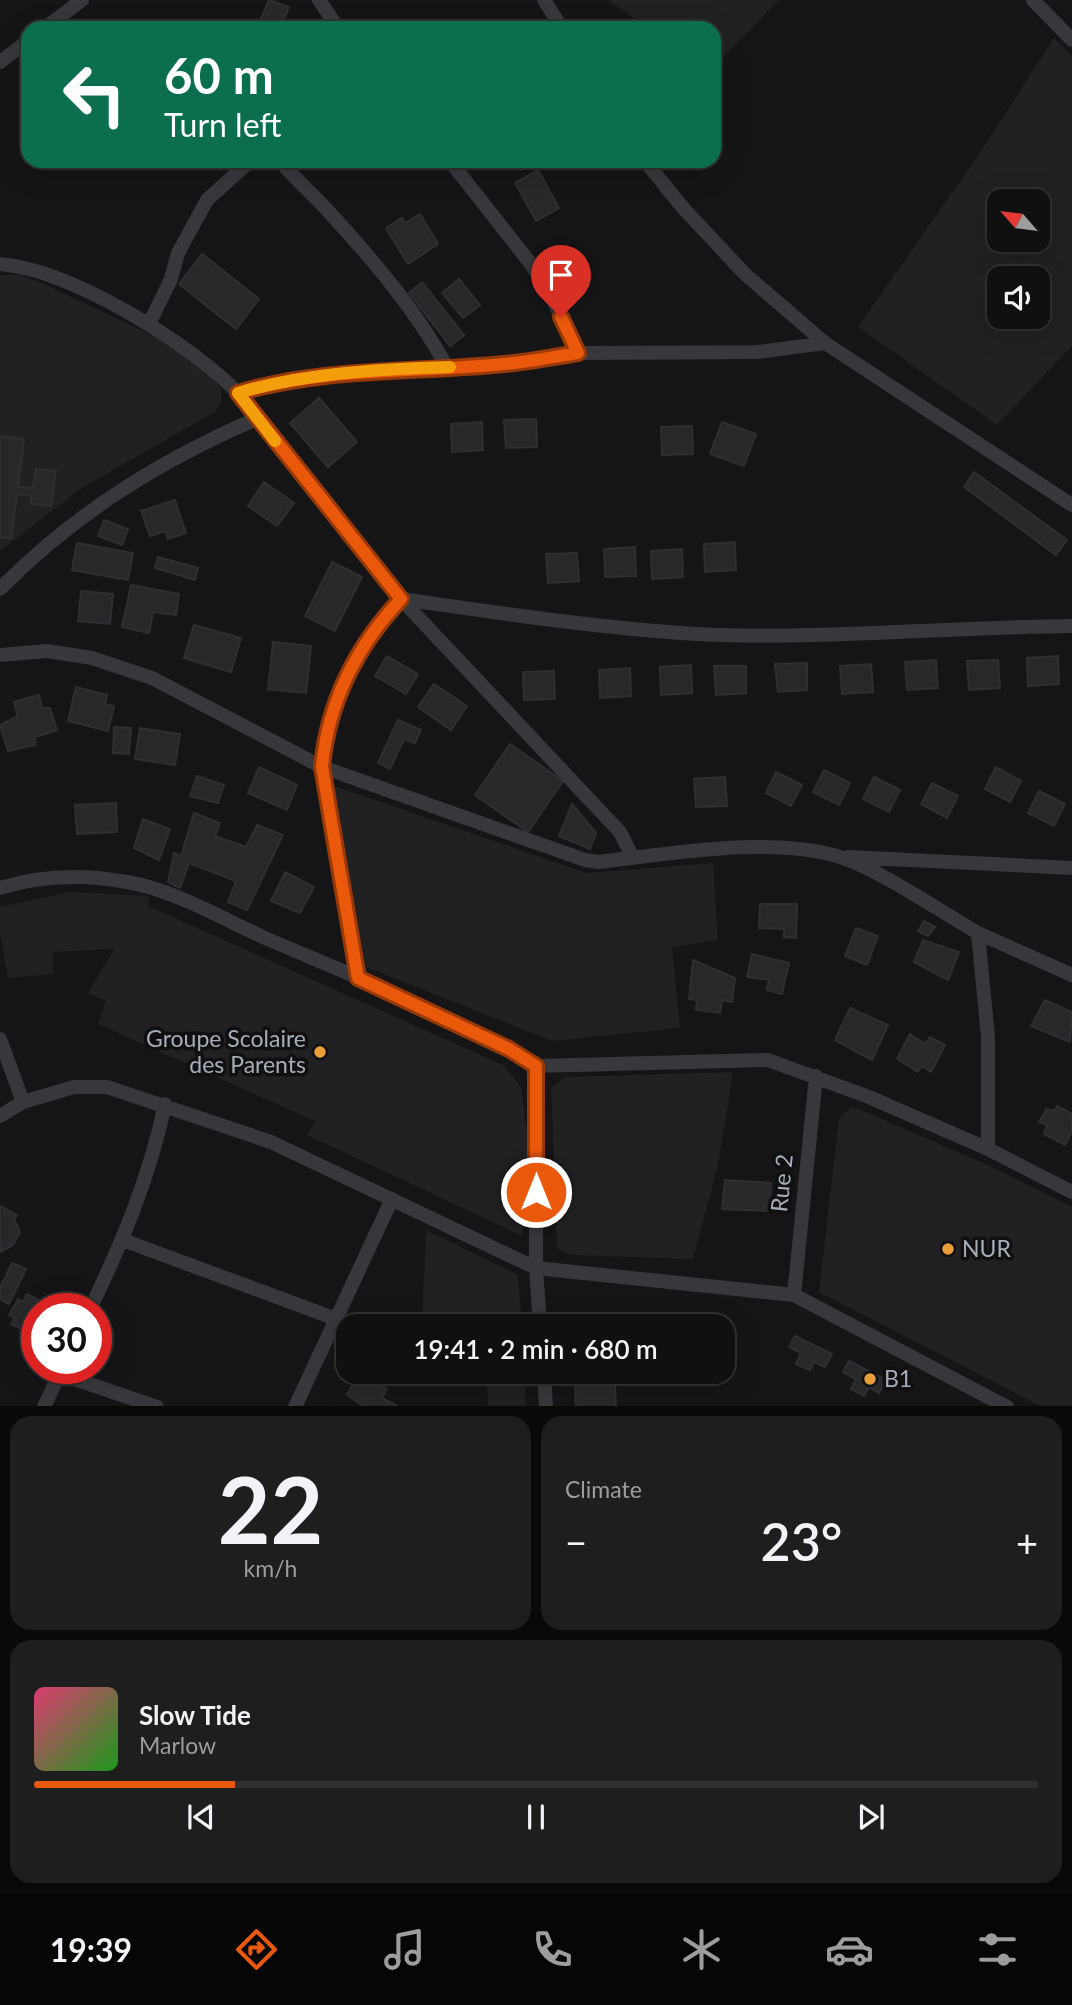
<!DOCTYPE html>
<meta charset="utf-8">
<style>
:root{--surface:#101011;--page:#1e1e1f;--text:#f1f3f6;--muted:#9c9d9f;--line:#303031;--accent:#ea580c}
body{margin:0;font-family:Lato,sans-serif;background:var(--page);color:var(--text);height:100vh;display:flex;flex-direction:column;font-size:26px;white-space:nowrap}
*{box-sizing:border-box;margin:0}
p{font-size:23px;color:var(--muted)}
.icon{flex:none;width:38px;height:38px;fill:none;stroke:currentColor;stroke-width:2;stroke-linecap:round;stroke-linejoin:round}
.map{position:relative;height:1406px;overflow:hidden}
.panel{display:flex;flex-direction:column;gap:10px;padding:10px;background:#090909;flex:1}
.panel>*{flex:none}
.top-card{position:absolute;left:21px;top:21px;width:700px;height:147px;border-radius:21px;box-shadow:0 7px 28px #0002,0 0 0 2px var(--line);background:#0b6e4f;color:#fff;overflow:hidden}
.needle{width:46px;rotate:298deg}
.buttons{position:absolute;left:987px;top:189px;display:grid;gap:14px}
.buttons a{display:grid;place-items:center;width:63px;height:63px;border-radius:14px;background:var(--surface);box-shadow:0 7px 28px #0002,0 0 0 2px var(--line);font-size:35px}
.speed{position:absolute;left:21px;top:1293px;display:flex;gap:14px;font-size:35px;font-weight:700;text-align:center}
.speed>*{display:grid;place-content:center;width:91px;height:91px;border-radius:50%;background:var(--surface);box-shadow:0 7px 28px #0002,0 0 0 2px var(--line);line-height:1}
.speed .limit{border:10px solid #d22;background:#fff;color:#111}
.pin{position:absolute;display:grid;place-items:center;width:60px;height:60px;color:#fff;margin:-72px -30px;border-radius:50% 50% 50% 0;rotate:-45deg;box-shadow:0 0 7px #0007}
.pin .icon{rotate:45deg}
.me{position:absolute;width:77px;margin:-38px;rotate:0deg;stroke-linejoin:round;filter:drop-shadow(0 0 5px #0008)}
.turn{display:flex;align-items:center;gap:24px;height:147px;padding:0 28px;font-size:32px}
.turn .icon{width:91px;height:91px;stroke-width:2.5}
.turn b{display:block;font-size:49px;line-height:60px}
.big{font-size:52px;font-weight:600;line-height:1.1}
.panel .card{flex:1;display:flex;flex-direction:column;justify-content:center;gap:10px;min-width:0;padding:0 24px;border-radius:21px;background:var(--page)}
.panel .dial{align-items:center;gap:0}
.dial b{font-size:91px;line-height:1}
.song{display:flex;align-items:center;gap:21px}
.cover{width:84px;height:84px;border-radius:10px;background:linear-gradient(135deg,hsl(340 70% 55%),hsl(120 70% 35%))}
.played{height:7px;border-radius:4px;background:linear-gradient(90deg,var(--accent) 20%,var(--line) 20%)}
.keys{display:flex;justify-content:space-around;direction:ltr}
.heat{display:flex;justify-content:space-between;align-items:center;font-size:38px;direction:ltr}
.panel .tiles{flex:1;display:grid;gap:10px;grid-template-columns:1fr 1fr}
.card:last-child{grid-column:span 2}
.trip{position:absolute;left:336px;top:1314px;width:399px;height:70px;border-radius:21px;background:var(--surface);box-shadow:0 7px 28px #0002,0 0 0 2px var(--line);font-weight:600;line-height:70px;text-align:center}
.tab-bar{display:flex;height:112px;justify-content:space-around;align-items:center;background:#060607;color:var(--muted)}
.tab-bar .icon{width:49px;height:49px}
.tab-bar .selected{color:var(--accent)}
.tab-bar b{font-size:32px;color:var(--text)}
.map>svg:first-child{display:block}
.built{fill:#212124;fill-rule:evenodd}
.building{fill:#28282b;stroke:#2f2f33;stroke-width:2}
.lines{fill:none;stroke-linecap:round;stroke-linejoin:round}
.minor{stroke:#36383c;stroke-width:14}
.route-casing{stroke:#983908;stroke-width:18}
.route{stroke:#ea580c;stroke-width:12}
.slow{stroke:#f59e0b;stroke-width:12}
.poi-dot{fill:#ea9e3a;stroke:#101012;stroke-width:2.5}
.labels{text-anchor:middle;stroke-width:7;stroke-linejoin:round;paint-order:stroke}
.poi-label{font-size:23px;fill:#a7adb6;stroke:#101012;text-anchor:start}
.street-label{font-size:23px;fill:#a7adb6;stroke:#101012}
</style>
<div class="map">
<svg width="1072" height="1407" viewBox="0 0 1072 1407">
<rect width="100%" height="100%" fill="#151517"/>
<!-- built -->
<path class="built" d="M608 0H779L714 67V28H648Z
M1054 38 1072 56V346L997 425 858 327 979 154ZM1038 201V240H999V201ZM999 278H1038V317H999Z
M0 275H19L42 283 166 342 209 374 221 389 222 400 215 412 82 488 0 551Z
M334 786 587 873 713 863 718 940 672 947 680 1028 552 1041 366 967Z
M69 892 149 896 148 906 503 1065 521 1086 533 1178 522 1192 527 1202 522 1236 307 1135 315 1121 98 1024 106 1001 88 993 114 949 53 952V974L8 978 0 934V907Z
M733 1072 718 1166 693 1259 572 1255 557 1248 551 1087 566 1077Z
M852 1106 990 1166 1072 1207V1406H1041L819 1292 839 1118Z
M426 1230 518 1275 522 1326H422Z
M447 1372H524L526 1406H488L487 1385Z"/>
<!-- building -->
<path class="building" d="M269 0 289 7 280 28 259 23Z
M538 170 559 208 536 221 515 183Z
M420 214 438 244 408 264 386 228 402 218 405 223Z
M202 254 259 299 236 329 179 284Z
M459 279 480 305 463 318 442 293Z
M422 282 464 335 450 346 409 293Z
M319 398 357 442 328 467 290 423Z
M536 419 537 447 506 448 504 420Z
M482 422 483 450 452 452 451 424Z
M722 422 756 434 744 466 710 454Z
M692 426 693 454 662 455 661 427Z
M0 436 24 439 18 487 33 488 36 469 56 471 51 506 31 504 32 496 17 494 11 539 0 537Z
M974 472 1067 540 1056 555 964 487Z
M264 482 294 503 277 526 248 506Z
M175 500 186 533 168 539 165 531 150 536 141 511Z
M104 520 128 529 122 545 98 536Z
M735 542 736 570 705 572 704 544Z
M77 543 133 553 128 580 72 570Z
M635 547 636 576 605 577 604 549Z
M682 549 683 577 652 579 651 551Z
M577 553 579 581 548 583 546 554Z
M158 557 198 568 195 580 155 568Z
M332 562 362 577 335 631 305 616Z
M131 585 179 594 176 615 153 612 149 633 122 627Z
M81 591 113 594 110 624 78 621Z
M194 625 241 638 231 672 184 658Z
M273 642 311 646 306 693 268 689Z
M387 656 418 674 406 694 375 676Z
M1058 656 1059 684 1028 686 1027 658Z
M936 660 938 688 907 690 905 662Z
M998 660 1000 688 969 690 967 661Z
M807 663V690L778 692 775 664Z
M871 664 873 692 842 694 840 666Z
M691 665 692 693 661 695 660 667Z
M714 666H746V693L716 695Z
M630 668 631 696 600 698 599 670Z
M554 671 555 699 524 700 523 672Z
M434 684 467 706 451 730 418 707Z
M76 687 107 695 105 704 114 706 108 731 68 721Z
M39 695 42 708H50L57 730 35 737V745L8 751 0 725 18 716 14 702Z
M398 720 421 730 415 743 404 739 390 769 378 763Z
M114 727 131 728 129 754 113 753Z
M140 728 180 734 175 765 135 759Z
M510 744 563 781 528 832 475 795Z
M259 767 297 785 287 810 248 793Z
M996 767 1021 781 1010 802 985 789Z
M824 770 850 783 839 805 813 792Z
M776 772 802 785 791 806 766 793Z
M197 776 224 785 218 803 190 796Z
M725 777 727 806 696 807 694 779Z
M874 777 900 790 889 812 863 799Z
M932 783 958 796 947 818 921 804Z
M1039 791 1065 804 1054 826 1028 813Z
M116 803 117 832 77 834 75 805Z
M572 804 596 833 590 849 559 836Z
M194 813 220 823 215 836 246 847 257 825 283 835 247 910 228 902 236 881 189 863 180 888 168 882 174 853 181 856Z
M143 819 170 829 159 860 134 848Z
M285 872 314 887 300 913 271 901Z
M760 904H797L796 938 784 937V929L759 928Z
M924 921 935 927 928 936 918 931Z
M856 928 878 936 867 965 845 956Z
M923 940 959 952 948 980 914 962Z
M752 954 789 963 782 994 767 990 769 980 747 977Z
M693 960 735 978 732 1002 722 1000 720 1013 696 1010 697 1000 689 999Z
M1045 1000 1072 1012 1070 1042 1031 1026Z
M850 1008 888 1025 872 1060 835 1040Z
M910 1034 925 1044 930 1037 945 1045 931 1072 922 1066 918 1072 897 1059Z
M1057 1106 1072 1114V1131L1065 1145 1044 1134 1047 1125 1039 1122 1047 1109 1054 1111Z
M725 1180 771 1183 770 1211 722 1209Z
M0 1206 17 1215 14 1219 20 1232 13 1245 0 1252Z
M12 1263 26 1269 9 1304 0 1299V1288Z
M27 1294 52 1307 37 1309 36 1337 11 1324 15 1318 9 1315 18 1299 23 1302Z
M795 1336 832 1354 825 1367 814 1362 810 1370 796 1364 801 1353 789 1347Z
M849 1361 886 1380 879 1393 869 1387 864 1396 851 1389 856 1379 843 1372Z
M358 1374 387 1389 382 1398 399 1407H365L347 1395Z
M615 1383 616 1407H576L575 1385Z"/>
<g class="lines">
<!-- minor -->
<path class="minor" d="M319 0 338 28
M544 0 562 28
M1033 0 1072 40
M45 28 82 0
M0 62 28 41
M280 161C295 179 314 195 329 212 373 260 416 310 447 367
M450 161 531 264 552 298 578 353
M645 161 684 209 745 274 825 343 1072 505
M0 264C71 270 188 342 238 393L401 599 620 832 633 858
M149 324 171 279 178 253 207 200 250 161
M238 393 271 384 388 369 503 364 578 353 758 352 825 343
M0 589C74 514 159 461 256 419
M0 655 47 651 92 658 152 678 322 767 585 860 598 862C671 854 767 836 837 856 877 868 940 911 978 933L988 1037V1149
M848 857 1072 868
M0 888C42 875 84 874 127 882 174 890 221 918 265 938 356 977 451 1014 536 1066V1268L540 1326
M978 933 1072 975
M358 978 322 767C328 702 357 647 401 599 499 613 597 628 696 634 821 640 947 627 1072 626
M0 1039 23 1102
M536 1066 768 1060 869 1097 988 1149 1072 1192
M0 1116 23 1102 74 1087H107L271 1142 536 1268 794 1295 1007 1407
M123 1240 336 1319
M794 1295 816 1076
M90 1309C122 1243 150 1176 165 1104
M544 1372 546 1407
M60 1374 157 1407
M44 1407 62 1368
M295 1407 392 1199"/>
</g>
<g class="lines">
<defs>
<path id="route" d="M536 1192V1066L509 1049 358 978 322 767C328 702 357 646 401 599L238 393C324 367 415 373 504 364 529 362 553 357 578 353L561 317"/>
</defs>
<!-- route casing -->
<use href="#route" class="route-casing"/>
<!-- route -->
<use href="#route" class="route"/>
<!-- slow -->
<path class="slow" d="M275 441 238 393C305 373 380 369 450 367"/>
</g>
<!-- markers -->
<g class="poi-dot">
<circle cx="320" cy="1052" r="7"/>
<circle cx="948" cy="1249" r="7"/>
<circle cx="870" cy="1379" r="7"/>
</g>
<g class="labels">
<!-- poi labels -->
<g class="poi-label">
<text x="306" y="1047" text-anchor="end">Groupe Scolaire<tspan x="306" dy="26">des Parents</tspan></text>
<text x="962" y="1257">NUR</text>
<text x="884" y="1387">B1</text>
</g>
<!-- street labels -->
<g class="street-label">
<text transform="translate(782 1183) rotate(-84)" y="8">Rue 2</text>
</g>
</g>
</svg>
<div class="buttons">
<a><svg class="needle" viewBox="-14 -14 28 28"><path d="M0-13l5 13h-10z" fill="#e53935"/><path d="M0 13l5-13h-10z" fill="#9c9d9f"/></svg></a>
<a><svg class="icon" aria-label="sound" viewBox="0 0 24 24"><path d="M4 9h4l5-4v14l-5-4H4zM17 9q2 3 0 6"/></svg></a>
</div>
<div class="speed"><div class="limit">30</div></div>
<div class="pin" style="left:561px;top:317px;background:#d93025"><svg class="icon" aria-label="arrive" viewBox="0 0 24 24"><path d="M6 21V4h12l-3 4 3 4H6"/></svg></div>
<svg class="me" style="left:536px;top:1192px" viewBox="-20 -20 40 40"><circle r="17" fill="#ea580c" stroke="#fff" stroke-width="3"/><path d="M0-11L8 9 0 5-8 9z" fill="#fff"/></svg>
<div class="trip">19:41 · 2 min · 680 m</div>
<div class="top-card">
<div class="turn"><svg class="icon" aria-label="left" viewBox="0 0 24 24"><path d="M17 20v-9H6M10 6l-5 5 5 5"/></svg><div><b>60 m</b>Turn left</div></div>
</div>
</div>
<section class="panel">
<div class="tiles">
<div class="card dial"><b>22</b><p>km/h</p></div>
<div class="card"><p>Climate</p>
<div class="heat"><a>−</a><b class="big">23°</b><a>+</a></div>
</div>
<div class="card">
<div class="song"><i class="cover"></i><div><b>Slow Tide</b><p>Marlow</p></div></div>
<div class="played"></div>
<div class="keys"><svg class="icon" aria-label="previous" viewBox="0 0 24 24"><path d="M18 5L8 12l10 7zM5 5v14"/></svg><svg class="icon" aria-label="pause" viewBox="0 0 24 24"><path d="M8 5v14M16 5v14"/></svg><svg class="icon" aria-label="next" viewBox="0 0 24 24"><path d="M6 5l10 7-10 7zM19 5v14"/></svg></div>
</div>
</div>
</section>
<nav class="tab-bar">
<b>19:39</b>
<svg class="icon selected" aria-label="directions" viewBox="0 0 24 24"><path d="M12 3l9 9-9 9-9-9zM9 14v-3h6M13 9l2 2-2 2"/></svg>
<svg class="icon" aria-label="music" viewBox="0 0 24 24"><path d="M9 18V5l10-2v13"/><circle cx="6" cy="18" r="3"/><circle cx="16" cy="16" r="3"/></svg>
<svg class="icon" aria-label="phone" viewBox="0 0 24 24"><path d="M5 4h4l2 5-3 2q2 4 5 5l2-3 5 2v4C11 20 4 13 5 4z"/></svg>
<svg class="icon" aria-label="climate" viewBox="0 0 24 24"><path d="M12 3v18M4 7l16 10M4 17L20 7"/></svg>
<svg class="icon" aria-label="car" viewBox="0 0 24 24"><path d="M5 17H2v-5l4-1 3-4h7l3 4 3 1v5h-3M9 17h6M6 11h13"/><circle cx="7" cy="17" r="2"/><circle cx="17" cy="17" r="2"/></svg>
<svg class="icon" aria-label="filters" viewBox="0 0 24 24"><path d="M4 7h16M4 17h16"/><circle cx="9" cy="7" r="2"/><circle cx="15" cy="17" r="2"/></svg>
</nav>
